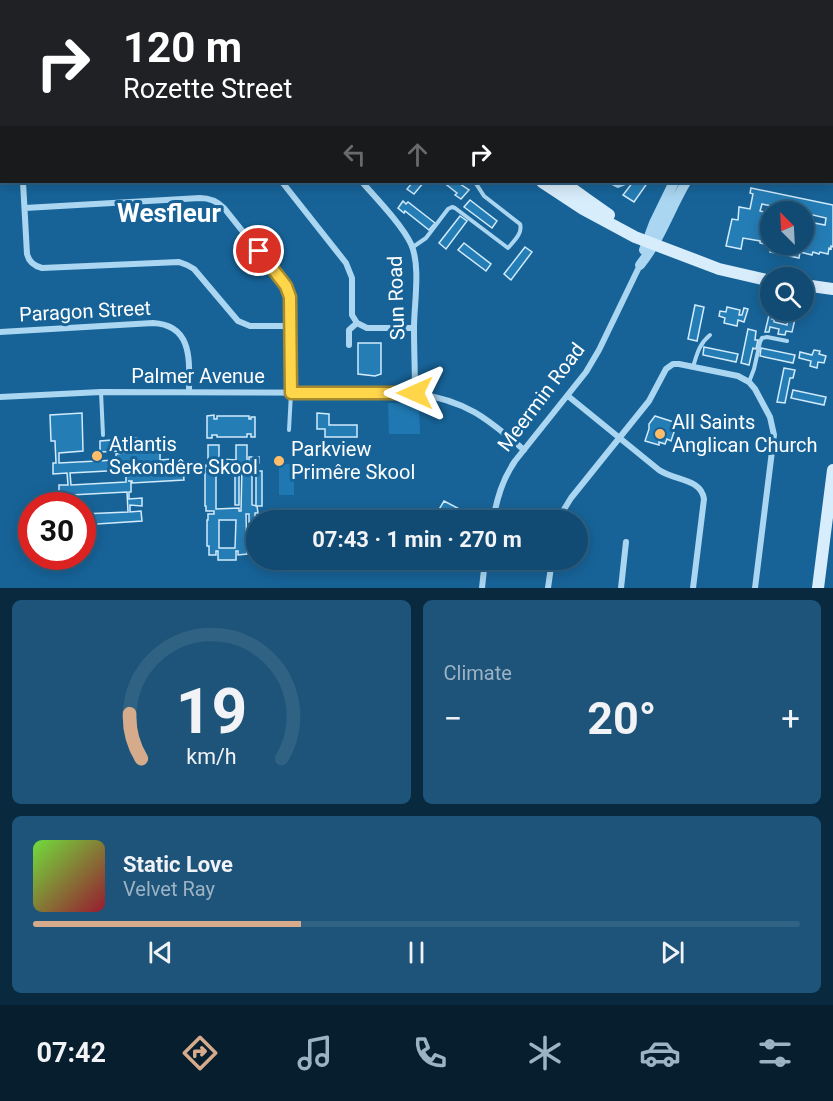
<!DOCTYPE html>
<meta charset="utf-8">
<style>
:root{--surface:#114a72;--page:#1e547a;--text:#f1f3f6;--muted:#9cb3c4;--line:#306284;--accent:#d6ab8b}
body{margin:0;font-family:Roboto,sans-serif;background:var(--page);color:var(--text);height:100vh;display:flex;flex-direction:column;font-size:22px;white-space:nowrap}
*{box-sizing:border-box;margin:0}
p{font-size:20px;color:var(--muted)}
.icon{flex:none;width:33px;height:33px;fill:none;stroke:currentColor;stroke-width:2;stroke-linecap:round;stroke-linejoin:round}
.map{position:relative;height:588px;overflow:hidden}
.sheet{display:flex;flex-direction:column;gap:12px;padding:12px;background:#09293f;flex:1}
.sheet>*{flex:none}
.top-card{position:absolute;left:0px;top:0px;width:834px;height:183px;box-shadow:0 3px 15px #0003,0 0 0 2px var(--line);background:#202124;color:#fff;overflow:hidden}
.needle{width:39px;rotate:336deg}
.controls{position:absolute;left:760px;top:201px;display:grid;gap:12px}
.controls a{display:grid;place-items:center;width:54px;height:54px;border-radius:50%;background:var(--surface);box-shadow:0 3px 15px #0003,0 0 0 2px var(--line);font-size:30px}
.speed{position:absolute;left:18px;top:492px;display:flex;gap:12px;font-size:30px;font-weight:700;text-align:center}
.speed>*{display:grid;place-content:center;width:78px;height:78px;border-radius:50%;background:var(--surface);box-shadow:0 3px 15px #0003,0 0 0 2px var(--line);line-height:1}
.speed .limit{border:9px solid #d22;background:#fff;color:#111}
.pin{position:absolute;display:grid;place-items:center;width:51px;height:51px;color:#fff;margin:-26px;border:3px solid #fff;border-radius:50%;box-shadow:0 2px 6px #0007}
.me{position:absolute;width:66px;margin:-33px;rotate:270deg;stroke-linejoin:round;filter:drop-shadow(0 0 4px #0008)}
.turn{display:flex;align-items:center;gap:21px;height:126px;padding:0 24px;font-size:27px}
.turn .icon{width:78px;height:78px;stroke-width:2.5}
.turn b{display:block;font-size:42px;line-height:51px}
.lanes{display:flex;align-items:center;height:57px;padding:0 24px;background:#0003;justify-content:center;gap:30px;direction:ltr}
.lanes .off{opacity:.35}
.big{font-size:45px;font-weight:700;line-height:1.1}
.sheet .widget{flex:1;display:flex;flex-direction:column;justify-content:center;gap:9px;min-width:0;padding:0 21px;border-radius:9px;background:var(--page)}
.sheet .dial{align-items:center;gap:0}
.dial svg{height:156px;overflow:visible;fill:none;stroke:var(--line);stroke-width:7;stroke-linecap:round;text-anchor:middle}
.dial text{fill:var(--text);stroke:none}
.song{display:flex;align-items:center;gap:18px}
.cover{width:72px;height:72px;border-radius:9px;background:linear-gradient(135deg,hsl(100 70% 55%),hsl(350 70% 35%))}
.played{height:6px;border-radius:3px;background:linear-gradient(90deg,var(--accent) 35%,var(--line) 35%)}
.keys{display:flex;justify-content:space-around;direction:ltr}
.heat{display:flex;justify-content:space-between;align-items:center;font-size:33px;direction:ltr}
.sheet .tiles{flex:1;display:grid;gap:12px;grid-template-columns:1fr 1fr}
.widget:last-child{grid-column:span 2}
.trip{position:absolute;left:246px;top:510px;width:342px;height:60px;border-radius:30px;background:var(--surface);box-shadow:0 3px 15px #0003,0 0 0 2px var(--line);font-weight:700;line-height:60px;text-align:center}
.dock{display:flex;height:96px;justify-content:space-around;align-items:center;background:#071e2e;color:var(--muted)}
.dock .icon{width:42px;height:42px}
.dock .on{color:var(--accent)}
.dock b{font-size:27px;color:var(--text)}
.map>svg:first-child{display:block}
.green{fill:#1f78b1}
.building{fill:#257db6;stroke:#d1ebfc;stroke-width:1.5;fill-rule:evenodd}
.lines{fill:none;stroke-linecap:round;stroke-linejoin:round}
.service{stroke:#aad6f1;stroke-width:4}
.minor{stroke:#aad6f1;stroke-width:6}
.tertiary{stroke:#aad6f1;stroke-width:10}
.secondary{stroke:#d8edfc;stroke-width:12}
.route-casing{stroke:#a68a30;stroke-width:15}
.route{stroke:#ffd54a;stroke-width:10}
.poi-dot{fill:#ffbd6a;stroke:#176398;stroke-width:2}
.labels{text-anchor:middle;stroke-width:6;stroke-linejoin:round;paint-order:stroke}
.street-label{font-size:20px;fill:#fff;stroke:#176398}
.poi-label{font-size:20px;fill:#fff;stroke:#176398;text-anchor:start}
.district-label{font-size:26px;font-weight:bold;fill:#fff;stroke:#176398}
</style>
<div class="map">
<svg width="833" height="588" viewBox="0 0 833 588">
<rect width="100%" height="100%" fill="#176398"/>
<!-- green -->
<path class="green" d="M388 403H419L420 434H389Z
M279 464H294V495H279Z
M278 509H294V520H278Z"/>
<!-- building -->
<path class="building" d="M425 0H498L496 2H426Z
M652 0H742V2H653Z
M776 0H833V2H776Z
M0 99H2V125H0Z
M413 182H424L414 194 407 189Z
M443 182H457L469 190 461 199 455 195 457 193Z
M633 182H648L634 202 623 195Z
M751 188 833 205V247L831 246V249L829 248 828 254 820 252 819 254 813 252 812 255 800 252 799 258 770 252 772 246 760 243V241L743 238 741 249 726 246 732 219 738 220 739 207 750 209 753 194 750 193ZM762 204 790 210V212H804V213L826 218 825 225 804 221V244H771V214L760 211Z
M470 200 497 221 492 228 464 207Z
M403 201 406 204 408 202 435 223 429 230 405 211 404 213 398 208Z
M460 216 467 221 446 249 439 243Z
M464 243 491 264 486 271 458 250Z
M525 247 532 252 511 280 504 274Z
M695 305 704 307 697 341 688 339Z
M727 307 740 310 739 315H742L744 308 748 309 744 322 738 320 737 326 724 323 725 318 719 316 720 311 726 312Z
M769 315 773 316 772 319H774V322L787 325 788 317 795 319 792 332 786 331 785 335 778 334 779 329 770 327 769 332H765Z
M748 329 756 331 755 340H758L756 349 753 348 749 365 741 363Z
M358 343H381V374L375 376 358 374Z
M704 347 738 354 736 362 703 355Z
M761 348 795 355 793 363 760 356Z
M814 350 820 351 819 354 826 356 824 363 818 362 817 368 810 366 811 361 799 358 800 352 812 355Z
M784 368 795 370 793 378H790L785 403 777 402Z
M793 390 826 397 824 405 791 398Z
M82 413 83 451 59 453V463L116 460V454L124 453 123 451 100 452V441L137 438V451L160 449V460L172 459V468H183L184 480 132 483V481H128H131V492H129V499L142 498V506L130 505V512L141 511 142 521 82 525V514L128 512 127 492 71 495V506H56V502H69V495L59 496V485H68L67 473 53 474V463H56L55 441H51L50 415ZM126 470V482L71 485 70 473Z
M317 413 329 414V425H357V437H325V429H317Z
M214 415V419H217V416H249V419H251V417H255V437H251V434H247V437H217V435H212V438H207V416Z
M655 416 677 423 671 441 667 439 665 444 659 442V445L645 441 649 429V424Z
M208 445H219V459L236 460V445H247V463H249V457H259V463H255L258 464V471H252V505L257 506 258 513H255V516H258V520L249 522V514H246L247 554 238 555V551H236V560H218V551H216V555H209V546H207V520H208V514H214V511H206V506H205V471L206 465H213V468H216V462H208ZM239 466H242L241 511H239V508L216 509V471H235V505H239ZM219 520H236L235 548H219Z
M256 471H262V506H256Z
M444 501 469 514 465 520H438L434 518Z"/>
<g class="lines">
<!-- service -->
<path class="service" d="M644 0 645 2
M231 2V0
M610 182 618 186 628 182
M413 247 426 238 448 209 452 207 455 208 508 248C514 241 523 233 520 224L484 196 475 182
M693 367C697 354 699 344 710 335
M749 382 754 369 760 342 762 338 767 337 787 341
M101 392 103 435
M289 430 291 393"/>
<!-- minor -->
<path class="minor" d="M541 0 542 2
M759 0V2
M753 2V0
M0 83H2
M0 147H2
M23 182 27 254C29 262 34 266 42 268L179 262 187 265 194 269 238 321 250 326H291
M282 182 346 263 352 278V315L357 323 367 328H414
M362 182C377 199 402 225 411 244 421 266 414 304 414 328 414 350 415 371 415 393
M25 208 200 198C210 198 217 201 224 208L283 282 289 291 291 302V393
M0 332 153 323C194 325 189 363 189 392
M349 345V330L357 323
M568 396 659 470C675 481 701 478 704 499L693 588
M0 397 101 392 415 393C466 401 486 417 524 450
M493 520C497 499 502 480 515 461L586 372 599 350 640 265
M561 520 563 511 571 498 649 401 666 369 673 364H679L738 376 749 382 755 389 770 417 774 435 755 588
M482 588 485 560
M548 588 552 560
M621 588 626 542"/>
<!-- tertiary -->
<path class="tertiary" d="M644 250 654 223 674 182
M640 265C660 240 670 209 686 182"/>
<!-- secondary -->
<path class="secondary" d="M374 0 376 2
M401 0 402 2
M542 182 583 209 635 237 719 269 771 281
M563 182 588 200 609 215
M804 285 833 289
M818 588 833 470"/>
</g>
<g class="lines">
<defs>
<path id="route" d="M259 251 286 286 290 297 291 393H415"/>
</defs>
<!-- route casing -->
<use href="#route" class="route-casing"/>
<!-- route -->
<use href="#route" class="route"/>
</g>
<!-- markers -->
<g class="poi-dot">
<circle cx="660" cy="434" r="6"/>
<circle cx="97" cy="456" r="6"/>
<circle cx="279" cy="461" r="6"/>
</g>
<g class="labels">
<!-- street labels -->
<g class="street-label">
<text transform="translate(396 298) rotate(-92)" y="7">Sun Road</text>
<text transform="translate(85 311) rotate(-3)" y="7">Paragon Street</text>
<text x="198" y="383">Palmer Avenue</text>
<text transform="translate(541 397) rotate(-53)" y="7">Meermin Road</text>
</g>
<!-- poi labels -->
<g class="poi-label">
<text x="672" y="429">All Saints<tspan x="672" dy="23">Anglican Church</tspan></text>
<text x="109" y="451">Atlantis<tspan x="109" dy="23">Sekondêre Skool</tspan></text>
<text x="291" y="456">Parkview<tspan x="291" dy="23">Primêre Skool</tspan></text>
</g>
<!-- district labels -->
<g class="district-label">
<text x="169" y="222">Wesfleur</text>
</g>
</g>
</svg>
<div class="controls">
<a><svg class="needle" viewBox="-14 -14 28 28"><path d="M0-13l5 13h-10z" fill="#e53935"/><path d="M0 13l5-13h-10z" fill="#9cb3c4"/></svg></a>
<a><svg class="icon" aria-label="search" viewBox="0 0 24 24"><circle cx="10" cy="10" r="6"/><path d="M15 15l6 6"/></svg></a>
</div>
<div class="speed"><div class="limit">30</div></div>
<div class="pin" style="left:259px;top:251px;background:#d93025"><svg class="icon" aria-label="arrive" viewBox="0 0 24 24"><path d="M6 21V4h12l-3 4 3 4H6"/></svg></div>
<svg class="me" style="left:415px;top:393px" viewBox="-20 -20 40 40"><path d="M0-17L14 15 0 8-14 15z" fill="#ffd54a" stroke="#fff" stroke-width="4"/></svg>
<div class="trip">07:43 · 1 min · 270 m</div>
<div class="top-card">
<div class="turn"><svg class="icon" aria-label="right" viewBox="0 0 24 24"><path d="M7 20v-9h11M14 6l5 5-5 5"/></svg><div><b>120 m</b>Rozette Street</div></div>
<div class="lanes"><svg class="icon off" aria-label="left" viewBox="0 0 24 24"><path d="M17 20v-9H6M10 6l-5 5 5 5"/></svg><svg class="icon off" aria-label="ahead" viewBox="0 0 24 24"><path d="M12 20V5M6 11l6-6 6 6"/></svg><svg class="icon" aria-label="right" viewBox="0 0 24 24"><path d="M7 20v-9h11M14 6l5 5-5 5"/></svg></div>
</div>
</div>
<section class="sheet">
<div class="tiles">
<div class="widget dial"><svg viewBox="0 0 100 80">
<path d="M14 69A42 42 0 1 1 86 69"/>
<path d="M14 69A42 42 0 0 1 8 46" stroke="#d6ab8b"/>
<text x="50" y="56" font-size="32" font-weight="700">19</text>
<text x="50" y="72" font-size="11">km/h</text>
</svg></div>
<div class="widget"><p>Climate</p>
<div class="heat"><a>−</a><b class="big">20°</b><a>+</a></div>
</div>
<div class="widget">
<div class="song"><i class="cover"></i><div><b>Static Love</b><p>Velvet Ray</p></div></div>
<div class="played"></div>
<div class="keys"><svg class="icon" aria-label="previous" viewBox="0 0 24 24"><path d="M18 5L8 12l10 7zM5 5v14"/></svg><svg class="icon" aria-label="pause" viewBox="0 0 24 24"><path d="M8 5v14M16 5v14"/></svg><svg class="icon" aria-label="next" viewBox="0 0 24 24"><path d="M6 5l10 7-10 7zM19 5v14"/></svg></div>
</div>
</div>
</section>
<nav class="dock">
<b>07:42</b>
<svg class="icon on" aria-label="directions" viewBox="0 0 24 24"><path d="M12 3l9 9-9 9-9-9zM9 14v-3h6M13 9l2 2-2 2"/></svg>
<svg class="icon" aria-label="music" viewBox="0 0 24 24"><path d="M9 18V5l10-2v13"/><circle cx="6" cy="18" r="3"/><circle cx="16" cy="16" r="3"/></svg>
<svg class="icon" aria-label="phone" viewBox="0 0 24 24"><path d="M5 4h4l2 5-3 2q2 4 5 5l2-3 5 2v4C11 20 4 13 5 4z"/></svg>
<svg class="icon" aria-label="climate" viewBox="0 0 24 24"><path d="M12 3v18M4 7l16 10M4 17L20 7"/></svg>
<svg class="icon" aria-label="car" viewBox="0 0 24 24"><path d="M5 17H2v-5l4-1 3-4h7l3 4 3 1v5h-3M9 17h6M6 11h13"/><circle cx="7" cy="17" r="2"/><circle cx="17" cy="17" r="2"/></svg>
<svg class="icon" aria-label="filters" viewBox="0 0 24 24"><path d="M4 7h16M4 17h16"/><circle cx="9" cy="7" r="2"/><circle cx="15" cy="17" r="2"/></svg>
</nav>
